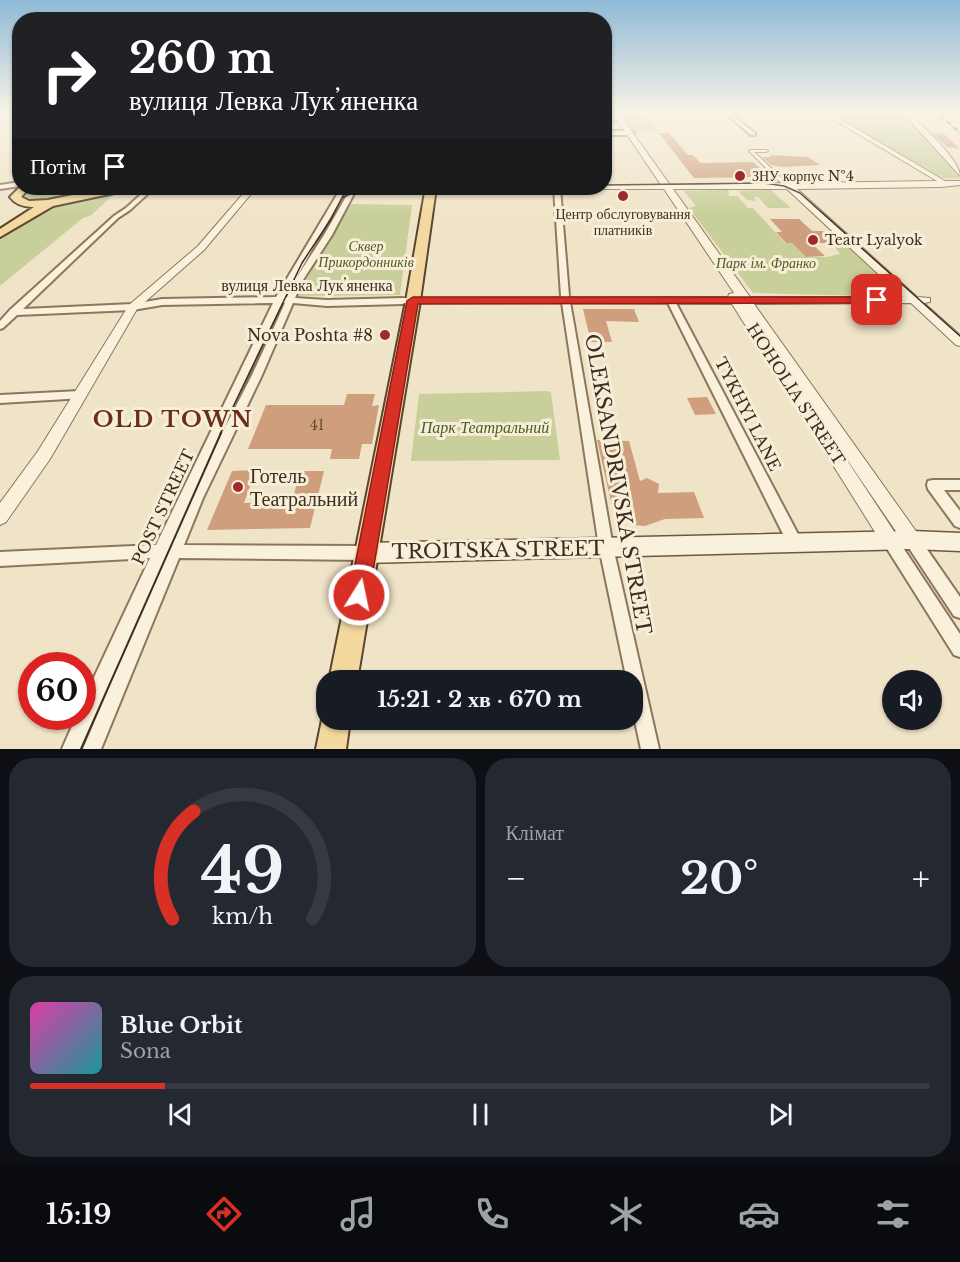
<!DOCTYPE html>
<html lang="uk">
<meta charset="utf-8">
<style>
:root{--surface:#171b24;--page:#242831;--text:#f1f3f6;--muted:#9ea1a6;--line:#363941;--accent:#d93025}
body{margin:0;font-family:"Libre Baskerville",serif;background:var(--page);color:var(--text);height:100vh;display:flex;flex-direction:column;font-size:22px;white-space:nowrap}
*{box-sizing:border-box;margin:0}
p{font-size:20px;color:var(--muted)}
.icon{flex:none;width:33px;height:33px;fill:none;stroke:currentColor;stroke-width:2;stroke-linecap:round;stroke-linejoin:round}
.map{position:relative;height:749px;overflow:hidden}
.side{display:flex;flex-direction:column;gap:9px;padding:9px;background:#0d0f14;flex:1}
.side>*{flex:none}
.banner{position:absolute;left:12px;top:12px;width:600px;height:183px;border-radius:24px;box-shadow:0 2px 4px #0004;background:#202124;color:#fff;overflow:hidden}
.buttons{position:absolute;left:882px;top:670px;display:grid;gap:12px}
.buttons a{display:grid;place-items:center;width:60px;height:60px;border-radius:50%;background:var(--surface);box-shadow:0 2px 4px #0004;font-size:30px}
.speed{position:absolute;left:18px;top:652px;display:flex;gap:12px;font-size:30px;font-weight:700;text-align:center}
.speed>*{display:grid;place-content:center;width:78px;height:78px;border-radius:50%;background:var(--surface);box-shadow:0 2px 4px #0004;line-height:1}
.speed .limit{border:9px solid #d22;background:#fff;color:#111}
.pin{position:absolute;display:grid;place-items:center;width:51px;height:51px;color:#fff;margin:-26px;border-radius:12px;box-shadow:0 3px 9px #0006}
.me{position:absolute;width:66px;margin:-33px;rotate:10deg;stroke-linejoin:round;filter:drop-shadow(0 0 4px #0008)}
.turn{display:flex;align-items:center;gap:21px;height:126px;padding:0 18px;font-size:27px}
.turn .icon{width:78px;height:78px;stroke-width:2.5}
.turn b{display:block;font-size:42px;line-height:51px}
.then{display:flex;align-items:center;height:57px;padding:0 18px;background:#0003;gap:12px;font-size:22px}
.big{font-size:45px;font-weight:800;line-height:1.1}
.side .card{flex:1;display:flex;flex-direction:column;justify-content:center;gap:9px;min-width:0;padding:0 21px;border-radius:24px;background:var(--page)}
.side .dial{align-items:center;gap:0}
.dial svg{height:156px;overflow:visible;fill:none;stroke:var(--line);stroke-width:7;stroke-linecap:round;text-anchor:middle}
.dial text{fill:var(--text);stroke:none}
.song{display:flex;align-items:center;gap:18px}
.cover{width:72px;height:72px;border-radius:9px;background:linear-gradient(135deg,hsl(320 70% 55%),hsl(180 70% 35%))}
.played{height:6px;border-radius:3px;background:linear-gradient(90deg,var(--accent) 15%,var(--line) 15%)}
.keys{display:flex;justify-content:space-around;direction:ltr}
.heat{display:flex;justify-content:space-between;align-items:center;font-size:33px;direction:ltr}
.side .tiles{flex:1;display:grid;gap:9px;grid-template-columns:1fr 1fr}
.card:last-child{grid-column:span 2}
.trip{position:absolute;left:316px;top:670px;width:327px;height:60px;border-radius:24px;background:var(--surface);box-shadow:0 2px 4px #0004;font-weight:800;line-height:60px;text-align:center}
.tab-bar{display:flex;height:96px;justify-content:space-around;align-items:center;background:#090b0e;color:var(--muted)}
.tab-bar .icon{width:42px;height:42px}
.tab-bar .current{color:var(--accent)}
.tab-bar b{font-size:27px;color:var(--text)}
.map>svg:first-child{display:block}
.green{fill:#c9cf9b}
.building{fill:#cf9f7d}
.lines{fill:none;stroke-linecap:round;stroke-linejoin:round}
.pedestrian-casing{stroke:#8d765c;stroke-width:2}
.minor-casing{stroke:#8d765c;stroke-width:4}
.tertiary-casing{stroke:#8d765c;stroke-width:2}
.secondary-casing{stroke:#6f573f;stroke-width:3}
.primary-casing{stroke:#5b4430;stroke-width:4}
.pedestrian{fill:#faf1dc;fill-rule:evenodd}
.minor{fill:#faf1dc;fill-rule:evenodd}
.tertiary{fill:#faf1dc;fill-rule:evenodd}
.secondary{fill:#faf1dc;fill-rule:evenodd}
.primary{fill:#f3d9a0;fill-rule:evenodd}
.tram-far1{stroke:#3d2e20;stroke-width:1.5}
.tram{stroke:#3d2e20;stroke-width:2}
.rail-casing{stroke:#3d2e20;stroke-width:2}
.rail{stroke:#f7eed8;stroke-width:1.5;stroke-dasharray:4.5;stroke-linecap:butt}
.route{fill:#d93025;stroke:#8d1f18;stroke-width:1.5}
.poi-dot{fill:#9e2a2b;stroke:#f7eed8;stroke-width:2}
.labels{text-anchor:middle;stroke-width:6;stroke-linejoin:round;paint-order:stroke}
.far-poi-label{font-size:14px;fill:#3d2e20;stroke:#f7eed8;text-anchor:start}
.far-park-label{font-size:14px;font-style:italic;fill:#4d5a26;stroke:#f7eed8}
.number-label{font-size:14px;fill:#624a37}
.street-label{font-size:16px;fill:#3d2e20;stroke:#f7eed8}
.poi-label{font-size:16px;fill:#3d2e20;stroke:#f7eed8;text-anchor:end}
.park-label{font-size:16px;font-style:italic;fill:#4d5a26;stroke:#f7eed8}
.near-poi-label{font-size:20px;fill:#3d2e20;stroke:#f7eed8;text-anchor:start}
.near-street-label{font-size:20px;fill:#3d2e20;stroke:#f7eed8}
.district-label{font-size:22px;font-weight:bold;letter-spacing:1.5px;fill:#6b2e1e;stroke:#f7eed8}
</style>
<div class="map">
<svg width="960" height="749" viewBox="0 0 960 749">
<rect width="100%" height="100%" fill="#f0e4c8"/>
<!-- green -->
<path class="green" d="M828 112H895L903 114 960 179 943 178Z
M621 113 644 115 659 131 635 132Z
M28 188H91C73 198 40 208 20 198V193Z
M728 190 729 196H737L748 208H753L785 243H792L806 257H827L840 254 832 243H846L904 297 753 293 689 208 696 206 684 191Z
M771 190 791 208H768L758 197H754L756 201 747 200 738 191Z
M118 191 90 216 83 218 0 286V239L34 214 58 204Z
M349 204 412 205 400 295 297 296Z
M548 391 551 393 560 460 411 461 419 394Z"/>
<!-- building -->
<path class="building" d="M659 133H669L688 155H693L701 163 753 162 770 177 694 178Z
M932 133 944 134 960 149 947 147Z
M769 155 808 157 820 165 783 167 771 165 762 157H772Z
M770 219H799L812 231H829L841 243H811L825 256 806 257 792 243H786L776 232H782Z
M583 309H634L639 322 606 321 612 342H591Z
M347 394H375L372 406 379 405 372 444H362L359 459H330L332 449H248L266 405H344Z
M707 397 716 414 695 415 687 398Z
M597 440 629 441 640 481 647 478 659 484 658 493 694 492 704 518 665 519 645 526 633 525 616 513 611 502Z
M256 470 244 503 292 502 300 471H324L310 528 207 530 232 471Z"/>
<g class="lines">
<defs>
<path id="pedestrian" d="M751 150H767L768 151 766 152H754L784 180V182H780L749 151Z"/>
<path id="minor" d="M724 112H728L755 133V135H751Z
M604 131H631L634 133 631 135H604Z
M20 182V186L0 189V185Z
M148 188H154L130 210 118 218 23 309 133 304 162 299 276 297 341 188H347L295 280 324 235 351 188H357L332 235 303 280 295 298 327 300 403 298 407 301 403 304 327 306 293 303 262 375 203 498 184 545 366 546 371 548 373 553 371 558 366 560 179 558 101 749H83L141 612 81 749H62L76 717H82V703L150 558 0 566V552L156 545 273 303 162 305 133 310 17 315 3 328 0 329V321L10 310 114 216 126 208ZM295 280 287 297H285ZM282 303H285L252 375 217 443Z
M554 188H560L569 296 613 547 659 749H641L633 712V681H627L599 547 561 296Z
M671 298 675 301 800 538 802 543 800 548 795 549 790 548 667 301Z
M80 391 85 395 84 398 0 403V395Z
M933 480H960V490H944L960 511V528L955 526 928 489 927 485 928 481Z
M912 534 917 535 960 597V618L954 616 907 545 905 540 907 535Z
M891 536 896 537 960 634V657L954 655 886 547 884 542 886 537Z"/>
<path id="tertiary" d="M612 112H618L670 185 937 181 821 112H828L945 181H960V185L941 187 797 189 917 297 930 298V302L924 303 960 335V346L956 345 911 303 754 304 918 534 921 540 918 546 912 548 906 546 831 436 897 536 900 542 897 548 891 550 885 548 732 304 399 303V299L403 298 728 297 729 294 734 293 664 189H604L600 188H604V185H661ZM673 189H787L903 297H750Z
M902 112H908C921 125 960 159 960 176Z
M604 120 618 122 604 124Z
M248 188H256L204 250 137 309 50 459 6 522 0 525V503L38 451 129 305 198 246Z
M435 188H479L475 190H439Z"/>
<path id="secondary" d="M432 188H444L439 191Z
M912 531 960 533V551L912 549 366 563 359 560 356 553 359 546 366 543Z"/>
<path id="primary" d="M20 187 29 188 21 197 29 201 48 200 107 188H436L420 301 357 681H329L406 301 425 192H119L53 206 0 237V229L34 207C25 207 16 205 10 197Z
M327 709V720H350L346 749H316L322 720Z"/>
</defs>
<!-- pedestrian casing -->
<use href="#pedestrian" class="pedestrian-casing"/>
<!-- minor casing -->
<use href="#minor" class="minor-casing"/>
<!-- tertiary casing -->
<use href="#tertiary" class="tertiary-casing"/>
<!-- secondary casing -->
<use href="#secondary" class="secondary-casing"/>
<!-- primary casing -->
<use href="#primary" class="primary-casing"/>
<!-- pedestrian -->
<use href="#pedestrian" class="pedestrian"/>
<!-- minor -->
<use href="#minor" class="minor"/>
<!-- tertiary -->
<use href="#tertiary" class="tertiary"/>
<!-- secondary -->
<use href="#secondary" class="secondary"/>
<!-- primary -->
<use href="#primary" class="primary"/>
<!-- tram-far1 -->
<path class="tram-far1" d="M604 185 764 183 784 186 800 193 960 336
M342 198 362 188
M220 434 302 263 331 219 347 188"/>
<!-- tram -->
<path class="tram" d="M81 749 221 433"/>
<defs>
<path id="rail" d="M937 112 960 133"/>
</defs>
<!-- rail casing -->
<use href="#rail" class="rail-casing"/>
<!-- rail -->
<use href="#rail" class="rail"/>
</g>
<!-- sky -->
<linearGradient id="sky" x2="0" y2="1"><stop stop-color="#8fbad6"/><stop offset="0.52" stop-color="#f8f3e6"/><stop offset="1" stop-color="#f8f3e6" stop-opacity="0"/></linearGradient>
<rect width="960" height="216" fill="url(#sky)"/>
<!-- route -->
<path class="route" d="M413 297H877L882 300 877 303 418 304 369 595 366 602 359 605 352 602 349 595 407 301Z"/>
<!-- markers -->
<g class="poi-dot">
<circle cx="740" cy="176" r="6"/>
<circle cx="623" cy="196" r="6"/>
<circle cx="813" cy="240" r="6"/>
<circle cx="385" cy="335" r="6"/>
<circle cx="238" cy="487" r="6"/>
</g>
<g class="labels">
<!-- far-poi labels -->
<g class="far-poi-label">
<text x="752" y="181">ЗНУ корпус №4</text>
<text x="623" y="219" text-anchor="middle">Центр обслуговування<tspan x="623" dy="16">платників</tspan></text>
<text x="825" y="245">Teatr Lyalyok</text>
</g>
<!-- far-park labels -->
<g class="far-park-label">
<text x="366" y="251">Сквер<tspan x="366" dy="16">Прикордонників</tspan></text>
<text x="766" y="268">Парк ім. Франко</text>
</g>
<!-- number labels -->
<g class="number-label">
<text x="317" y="430">41</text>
</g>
<!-- street labels -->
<g class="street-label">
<text x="307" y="291">вулиця Левка Лукʼяненка</text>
<text transform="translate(796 394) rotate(57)" y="6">HOHOLIA STREET</text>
<text transform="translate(748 414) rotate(63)" y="6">TYKHYI LANE</text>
<text transform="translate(163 507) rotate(-65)" y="6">POST STREET</text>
</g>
<!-- poi labels -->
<g class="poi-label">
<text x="373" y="341">Nova Poshta #8</text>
</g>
<!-- park labels -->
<g class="park-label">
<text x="485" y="433">Парк Театральний</text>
</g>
<!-- near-poi labels -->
<g class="near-poi-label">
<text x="250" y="483">Готель<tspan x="250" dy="23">Театральний</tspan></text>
</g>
<!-- near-street labels -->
<g class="near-street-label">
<text transform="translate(618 484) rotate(80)" y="7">OLEKSANDRIVSKA STREET</text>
<text transform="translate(498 550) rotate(-1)" y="7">TROITSKA STREET</text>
</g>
<!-- district labels -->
<g class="district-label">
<text x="173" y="427">OLD TOWN</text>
</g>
</g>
</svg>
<div class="buttons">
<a><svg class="icon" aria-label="sound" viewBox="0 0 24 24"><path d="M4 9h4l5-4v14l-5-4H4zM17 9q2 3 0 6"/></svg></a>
</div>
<div class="speed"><div class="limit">60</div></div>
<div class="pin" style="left:877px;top:300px;background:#d93025"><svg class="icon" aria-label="arrive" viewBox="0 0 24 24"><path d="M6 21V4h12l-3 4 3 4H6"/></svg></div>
<svg class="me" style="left:359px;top:595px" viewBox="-20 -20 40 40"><circle r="17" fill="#d93025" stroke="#fff" stroke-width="3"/><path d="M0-11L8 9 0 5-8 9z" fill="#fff"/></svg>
<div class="trip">15:21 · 2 хв · 670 m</div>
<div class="banner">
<div class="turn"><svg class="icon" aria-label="right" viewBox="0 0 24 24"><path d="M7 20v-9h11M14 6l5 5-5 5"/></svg><div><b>260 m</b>вулиця Левка Лукʼяненка</div></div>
<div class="then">Потім<svg class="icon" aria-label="arrive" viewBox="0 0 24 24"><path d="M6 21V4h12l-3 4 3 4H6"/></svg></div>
</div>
</div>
<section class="side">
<div class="tiles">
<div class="card dial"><svg viewBox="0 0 100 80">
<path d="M14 69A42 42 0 1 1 86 69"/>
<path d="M14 69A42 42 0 0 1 25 14" stroke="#d93025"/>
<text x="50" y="56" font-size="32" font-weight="700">49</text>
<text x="50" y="72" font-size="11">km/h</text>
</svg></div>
<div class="card"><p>Клімат</p>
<div class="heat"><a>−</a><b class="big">20°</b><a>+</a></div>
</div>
<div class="card">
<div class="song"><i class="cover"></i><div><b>Blue Orbit</b><p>Sona</p></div></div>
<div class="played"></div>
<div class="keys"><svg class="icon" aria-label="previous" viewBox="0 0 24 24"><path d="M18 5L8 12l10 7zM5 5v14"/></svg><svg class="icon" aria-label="pause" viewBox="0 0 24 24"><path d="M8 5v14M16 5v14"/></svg><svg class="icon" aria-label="next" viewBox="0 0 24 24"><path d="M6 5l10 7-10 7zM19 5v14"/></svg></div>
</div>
</div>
</section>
<nav class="tab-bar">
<b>15:19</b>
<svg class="icon current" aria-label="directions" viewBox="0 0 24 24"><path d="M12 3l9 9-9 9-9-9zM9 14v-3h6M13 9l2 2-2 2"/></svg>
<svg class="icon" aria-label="music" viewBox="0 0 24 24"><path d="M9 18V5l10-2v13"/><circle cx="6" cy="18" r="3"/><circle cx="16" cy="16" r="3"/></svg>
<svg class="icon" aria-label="phone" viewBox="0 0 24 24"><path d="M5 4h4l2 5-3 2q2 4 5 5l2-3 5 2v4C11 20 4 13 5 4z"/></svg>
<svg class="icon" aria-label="climate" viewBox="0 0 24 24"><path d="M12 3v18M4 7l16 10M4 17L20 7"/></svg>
<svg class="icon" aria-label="car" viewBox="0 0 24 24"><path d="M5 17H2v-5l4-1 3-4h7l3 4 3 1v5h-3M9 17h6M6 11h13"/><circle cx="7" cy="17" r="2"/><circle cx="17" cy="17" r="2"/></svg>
<svg class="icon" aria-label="filters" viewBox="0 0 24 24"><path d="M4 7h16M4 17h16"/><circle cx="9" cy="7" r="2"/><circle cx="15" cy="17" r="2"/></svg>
</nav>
